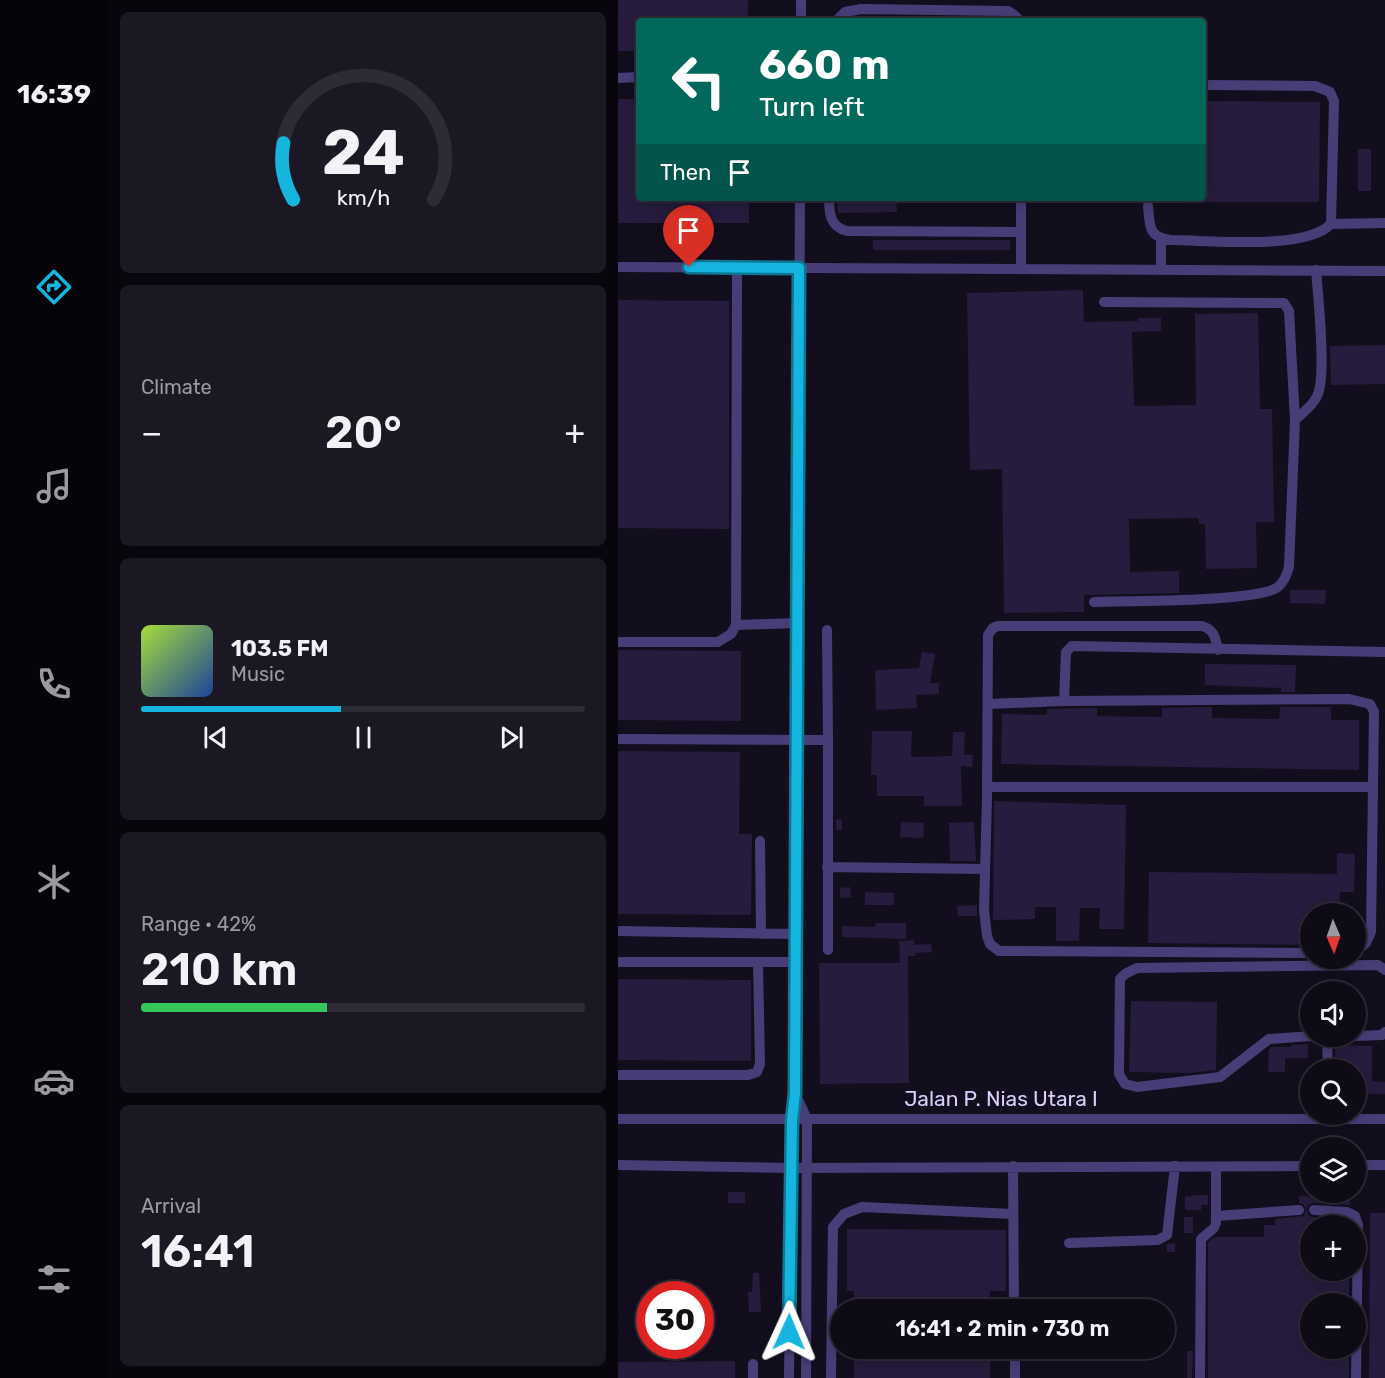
<!DOCTYPE html>
<meta charset="utf-8">
<style>
:root{--surface:#0e0a16;--page:#1c1823;--text:#f1f3f6;--muted:#9b9aa1;--line:#2e2b35;--accent:#16b5e0}
body{margin:0;font-family:Rubik,sans-serif;background:var(--page);color:var(--text);height:100vh;display:flex;flex-direction:column;font-size:22px;white-space:nowrap}
*{box-sizing:border-box;margin:0}
p{font-size:20px;color:var(--muted)}
.icon{flex:none;width:33px;height:33px;fill:none;stroke:currentColor;stroke-width:2;stroke-linecap:round;stroke-linejoin:round}
.map{position:relative;flex:1;overflow:hidden}
.sheet{display:flex;flex-direction:column;gap:12px;padding:12px;background:#08060c;width:510px}
.sheet>*{flex:none}
.hud{position:absolute;left:18px;top:18px;width:570px;height:183px;border-radius:6px;box-shadow:0 3px 15px #0003,0 0 0 2px var(--line);background:#00695c;color:#fff;overflow:hidden}
.needle{width:39px;rotate:178deg}
.controls{position:absolute;left:682px;top:903px;display:grid;gap:12px}
.controls a{display:grid;place-items:center;width:66px;height:66px;border-radius:50%;background:var(--surface);box-shadow:0 3px 15px #0003,0 0 0 2px var(--line);font-size:30px}
.speed{position:absolute;left:18px;top:1281px;display:flex;gap:12px;font-size:30px;font-weight:700;text-align:center}
.speed>*{display:grid;place-content:center;width:78px;height:78px;border-radius:50%;background:var(--surface);box-shadow:0 3px 15px #0003,0 0 0 2px var(--line);line-height:1}
.speed .limit{border:9px solid #d22;background:#fff;color:#111}
.pin{position:absolute;display:grid;place-items:center;width:51px;height:51px;color:#fff;margin:-62px -26px;border-radius:50% 50% 50% 0;rotate:-45deg;box-shadow:0 0 6px #0007}
.pin .icon{rotate:45deg}
.me{position:absolute;width:66px;margin:-33px;rotate:1deg;stroke-linejoin:round;filter:drop-shadow(0 0 4px #0008)}
.turn{display:flex;align-items:center;gap:21px;height:126px;padding:0 24px;font-size:27px}
.turn .icon{width:78px;height:78px;stroke-width:2.5}
.turn b{display:block;font-size:42px;line-height:51px}
.then{display:flex;align-items:center;height:57px;padding:0 24px;background:#0003;gap:12px;font-size:22px}
.big{font-size:45px;font-weight:600;line-height:1.1}
.sheet .card{flex:1;display:flex;flex-direction:column;justify-content:center;gap:9px;min-width:0;padding:0 21px;border-radius:9px;background:var(--page)}
.sheet .dial{align-items:center;gap:0}
.dial svg{height:156px;overflow:visible;fill:none;stroke:var(--line);stroke-width:7;stroke-linecap:round;text-anchor:middle}
.dial text{fill:var(--text);stroke:none}
.song{display:flex;align-items:center;gap:18px}
.cover{width:72px;height:72px;border-radius:9px;background:linear-gradient(135deg,hsl(80 70% 55%),hsl(220 70% 35%))}
.played{height:6px;border-radius:3px;background:linear-gradient(90deg,var(--accent) 45%,var(--line) 45%)}
.keys{display:flex;justify-content:space-around;direction:ltr}
.heat{display:flex;justify-content:space-between;align-items:center;font-size:33px;direction:ltr}
.charge{height:9px;border-radius:4px;background:linear-gradient(90deg,#34c759 42%,var(--line) 0)}
.trip{position:absolute;left:212px;top:1299px;width:345px;height:60px;border-radius:30px;background:var(--surface);box-shadow:0 3px 15px #0003,0 0 0 2px var(--line);font-weight:600;line-height:60px;text-align:center}
main{display:flex;flex:1;min-height:0}
.tabs{display:flex;flex-direction:column;width:108px;justify-content:space-around;align-items:center;background:#060409;color:var(--muted)}
.tabs .icon{width:42px;height:42px}
.tabs .active{color:var(--accent)}
.tabs b{font-size:27px;color:var(--text)}
.map>svg:first-child{display:block}
.building{fill:#261c3d}
.lines{fill:none;stroke-linecap:round;stroke-linejoin:round}
.minor{stroke:#473e78;stroke-width:10}
.route-casing{stroke:#0e7692;stroke-width:15}
.route{stroke:#16b5e0;stroke-width:10}
.labels{text-anchor:middle;stroke-width:6;stroke-linejoin:round;paint-order:stroke}
.street-label{font-size:21px;fill:#d9d0fa;stroke:#130e1e}
</style>
<main>
<nav class="tabs">
<b>16:39</b>
<svg class="icon active" aria-label="directions" viewBox="0 0 24 24"><path d="M12 3l9 9-9 9-9-9zM9 14v-3h6M13 9l2 2-2 2"/></svg>
<svg class="icon" aria-label="music" viewBox="0 0 24 24"><path d="M9 18V5l10-2v13"/><circle cx="6" cy="18" r="3"/><circle cx="16" cy="16" r="3"/></svg>
<svg class="icon" aria-label="phone" viewBox="0 0 24 24"><path d="M5 4h4l2 5-3 2q2 4 5 5l2-3 5 2v4C11 20 4 13 5 4z"/></svg>
<svg class="icon" aria-label="climate" viewBox="0 0 24 24"><path d="M12 3v18M4 7l16 10M4 17L20 7"/></svg>
<svg class="icon" aria-label="car" viewBox="0 0 24 24"><path d="M5 17H2v-5l4-1 3-4h7l3 4 3 1v5h-3M9 17h6M6 11h13"/><circle cx="7" cy="17" r="2"/><circle cx="17" cy="17" r="2"/></svg>
<svg class="icon" aria-label="filters" viewBox="0 0 24 24"><path d="M4 7h16M4 17h16"/><circle cx="9" cy="7" r="2"/><circle cx="15" cy="17" r="2"/></svg>
</nav>
<section class="sheet">
<div class="card dial"><svg viewBox="0 0 100 80">
<path d="M14 69A42 42 0 1 1 86 69"/>
<path d="M14 69A42 42 0 0 1 9 40" stroke="#16b5e0"/>
<text x="50" y="56" font-size="32" font-weight="700">24</text>
<text x="50" y="72" font-size="11">km/h</text>
</svg></div>
<div class="card"><p>Climate</p>
<div class="heat"><a>−</a><b class="big">20°</b><a>+</a></div>
</div>
<div class="card">
<div class="song"><i class="cover"></i><div><b>103.5 FM</b><p>Music</p></div></div>
<div class="played"></div>
<div class="keys"><svg class="icon" aria-label="previous" viewBox="0 0 24 24"><path d="M18 5L8 12l10 7zM5 5v14"/></svg><svg class="icon" aria-label="pause" viewBox="0 0 24 24"><path d="M8 5v14M16 5v14"/></svg><svg class="icon" aria-label="next" viewBox="0 0 24 24"><path d="M6 5l10 7-10 7zM19 5v14"/></svg></div>
</div>
<div class="card"><p>Range · 42%</p><b class="big">210 km</b><div class="charge"></div></div>
<div class="card"><p>Arrival</p><b class="big">16:41</b></div>
</section>
<div class="map">
<svg width="767" height="1378" viewBox="0 0 767 1378">
<rect width="100%" height="100%" fill="#130e1e"/>
<!-- building -->
<path class="building" d="M0 0H130V21H21V51H0Z
M0 99H21V198H131V223H0Z
M585 101 702 102 701 202H585Z
M740 149H753V191H740Z
M219 198H278L279 212 220 213Z
M255 240H392V250H255Z
M465 290 466 322 520 321V318H543V331L514 332 516 406 578 405 577 314 640 313 642 409H654L656 522H638L639 568 588 569 587 524H581V518L511 519 512 572 561 571V593L466 595V612L386 613 384 469 352 470 349 293Z
M0 300 111 301V529L0 528Z
M767 345V384L713 385 712 346Z
M672 590H708L707 604 672 603Z
M0 650 123 651V721L0 720Z
M304 652 317 654 312 683H321V694L298 695 299 708 258 710 257 670 301 668Z
M587 664 678 665 677 692H663V688L587 685Z
M594 707V718L661 719 662 707H713V720H741V770L383 764 384 714 429 715V709L479 708V716L544 717V708Z
M254 731H294L293 757 334 756 335 732H347L346 755H355L354 767 343 766 344 806H306V796H259V775H253Z
M0 751 122 752 121 834H134L133 915 0 914Z
M376 801 508 805 506 929H481L482 908H462L461 941H438V907H417V919L375 920Z
M218 819 224 820V830H218Z
M283 822 306 823 305 838 282 837Z
M356 822 358 861H332L331 823Z
M719 853 737 854 736 892H722L721 914H693V945L530 943 531 872 719 874Z
M232 887 233 897 222 898V888Z
M247 892 276 893V905H247Z
M359 905V916H340L339 906Z
M257 923H288V939L224 937V926L257 927Z
M296 940V945L313 944 314 952 297 953V956H290L291 1083 202 1084 201 963H282L281 941Z
M0 979 133 980V1061L0 1060Z
M513 1001 599 1002 598 1070 573 1073 511 1072Z
M690 1044V1058H667V1072H650L651 1049 653 1047H673V1045Z
M717 1045 754 1046V1081L767 1082V1094H738V1068H717Z
M110 1192H127V1203H110Z
M578 1195H590V1205H583V1210H567V1197Z
M681 1196 732 1198V1205L696 1203 690 1205 689 1210 691 1216 695 1217 731 1221V1226H693V1270H731V1304H693V1348H731V1378H590V1242L597 1237H646V1225H657V1219L686 1216 688 1209 685 1204 681 1203Z
M752 1213H767V1378H751Z
M566 1217H575V1233H566Z
M229 1229 388 1230V1291H372V1310H236V1291H229Z
M557 1243V1252H549V1244Z
M135 1273H141L143 1312H131L130 1292H134Z
M236 1348H372V1378H236Z
M569 1351H575L574 1378H569Z
M117 1361V1378H0V1362Z"/>
<g class="lines">
<!-- minor -->
<path class="minor" d="M183 21V0
M218 21 227 12 243 9 390 11 395 14 402 21
M0 78 21 77
M211 198C211 213 212 227 229 231L403 232
M530 206C532 227 530 237 553 240 591 240 687 251 713 224L716 101 712 92 697 86 585 85
M713 224 767 223
M543 238V269
M0 267 767 271
M119 267 118 625 179 623
M403 269V198
M677 420C684 413 695 406 699 396 709 379 700 295 698 270
M476 602C509 601 640 602 660 587 666 582 669 574 671 567L677 420 671 311 666 303 486 302
M209 630 210 740
M0 642H100L113 634 118 625
M600 650C597 638 597 630 584 626H380L375 628 370 635 369 798 366 910 369 936 372 944 381 951 693 953
M446 701 448 652 454 646 767 652
M370 704 446 701 731 699 752 704 756 712 753 932 748 943 738 952
M0 739 210 740V950
M369 787H755
M142 841 143 934
M209 867 367 869
M0 931 177 934
M0 962H177
M694 1036 651 1039 602 1077 519 1087 507 1084 501 1074 502 979 507 974 519 968 760 965 767 970
M709 1036 710 1070
M738 1036 764 1035 767 1032
M0 1075H130L139 1072 142 1064 140 963
M177 1093 189 1119 188 1378
M0 1119H767
M0 1165 173 1168 693 1166
M738 1165H767
M395 1166 396 1310
M696 1210 729 1212 737 1216 740 1225 738 1378
M598 1216 681 1210
M451 1243 540 1240 549 1235 557 1166
M397 1348V1378
M135 1364V1378
M171 1378 174 1120 177 1093 182 198
M213 1378 215 1227 226 1214 244 1207 395 1214
M582 1378 583 1239 596 1228 598 1223V1167"/>
</g>
<g class="lines">
<defs>
<path id="route" d="M71 267 181 268 177 1093 174 1120 171 1332"/>
</defs>
<!-- route casing -->
<use href="#route" class="route-casing"/>
<!-- route -->
<use href="#route" class="route"/>
</g>
<g class="labels">
<!-- street labels -->
<g class="street-label">
<text x="383" y="1106">Jalan P. Nias Utara I</text>
</g>
</g>
</svg>
<div class="controls">
<a><svg class="needle" viewBox="-14 -14 28 28"><path d="M0-13l5 13h-10z" fill="#e53935"/><path d="M0 13l5-13h-10z" fill="#9b9aa1"/></svg></a>
<a><svg class="icon" aria-label="sound" viewBox="0 0 24 24"><path d="M4 9h4l5-4v14l-5-4H4zM17 9q2 3 0 6"/></svg></a>
<a><svg class="icon" aria-label="search" viewBox="0 0 24 24"><circle cx="10" cy="10" r="6"/><path d="M15 15l6 6"/></svg></a>
<a><svg class="icon" aria-label="layers" viewBox="0 0 24 24"><path d="M12 4l9 5-9 5-9-5zM3 14l9 5 9-5"/></svg></a>
<a>+</a>
<a>−</a>
</div>
<div class="speed"><div class="limit">30</div></div>
<div class="pin" style="left:71px;top:267px;background:#d93025"><svg class="icon" aria-label="arrive" viewBox="0 0 24 24"><path d="M6 21V4h12l-3 4 3 4H6"/></svg></div>
<svg class="me" style="left:171px;top:1332px" viewBox="-20 -20 40 40"><path d="M0-17L14 15 0 8-14 15z" fill="#16b5e0" stroke="#fff" stroke-width="4"/></svg>
<div class="trip">16:41 · 2 min · 730 m</div>
<div class="hud">
<div class="turn"><svg class="icon" aria-label="left" viewBox="0 0 24 24"><path d="M17 20v-9H6M10 6l-5 5 5 5"/></svg><div><b>660 m</b>Turn left</div></div>
<div class="then">Then<svg class="icon" aria-label="arrive" viewBox="0 0 24 24"><path d="M6 21V4h12l-3 4 3 4H6"/></svg></div>
</div>
</div>
</main>
